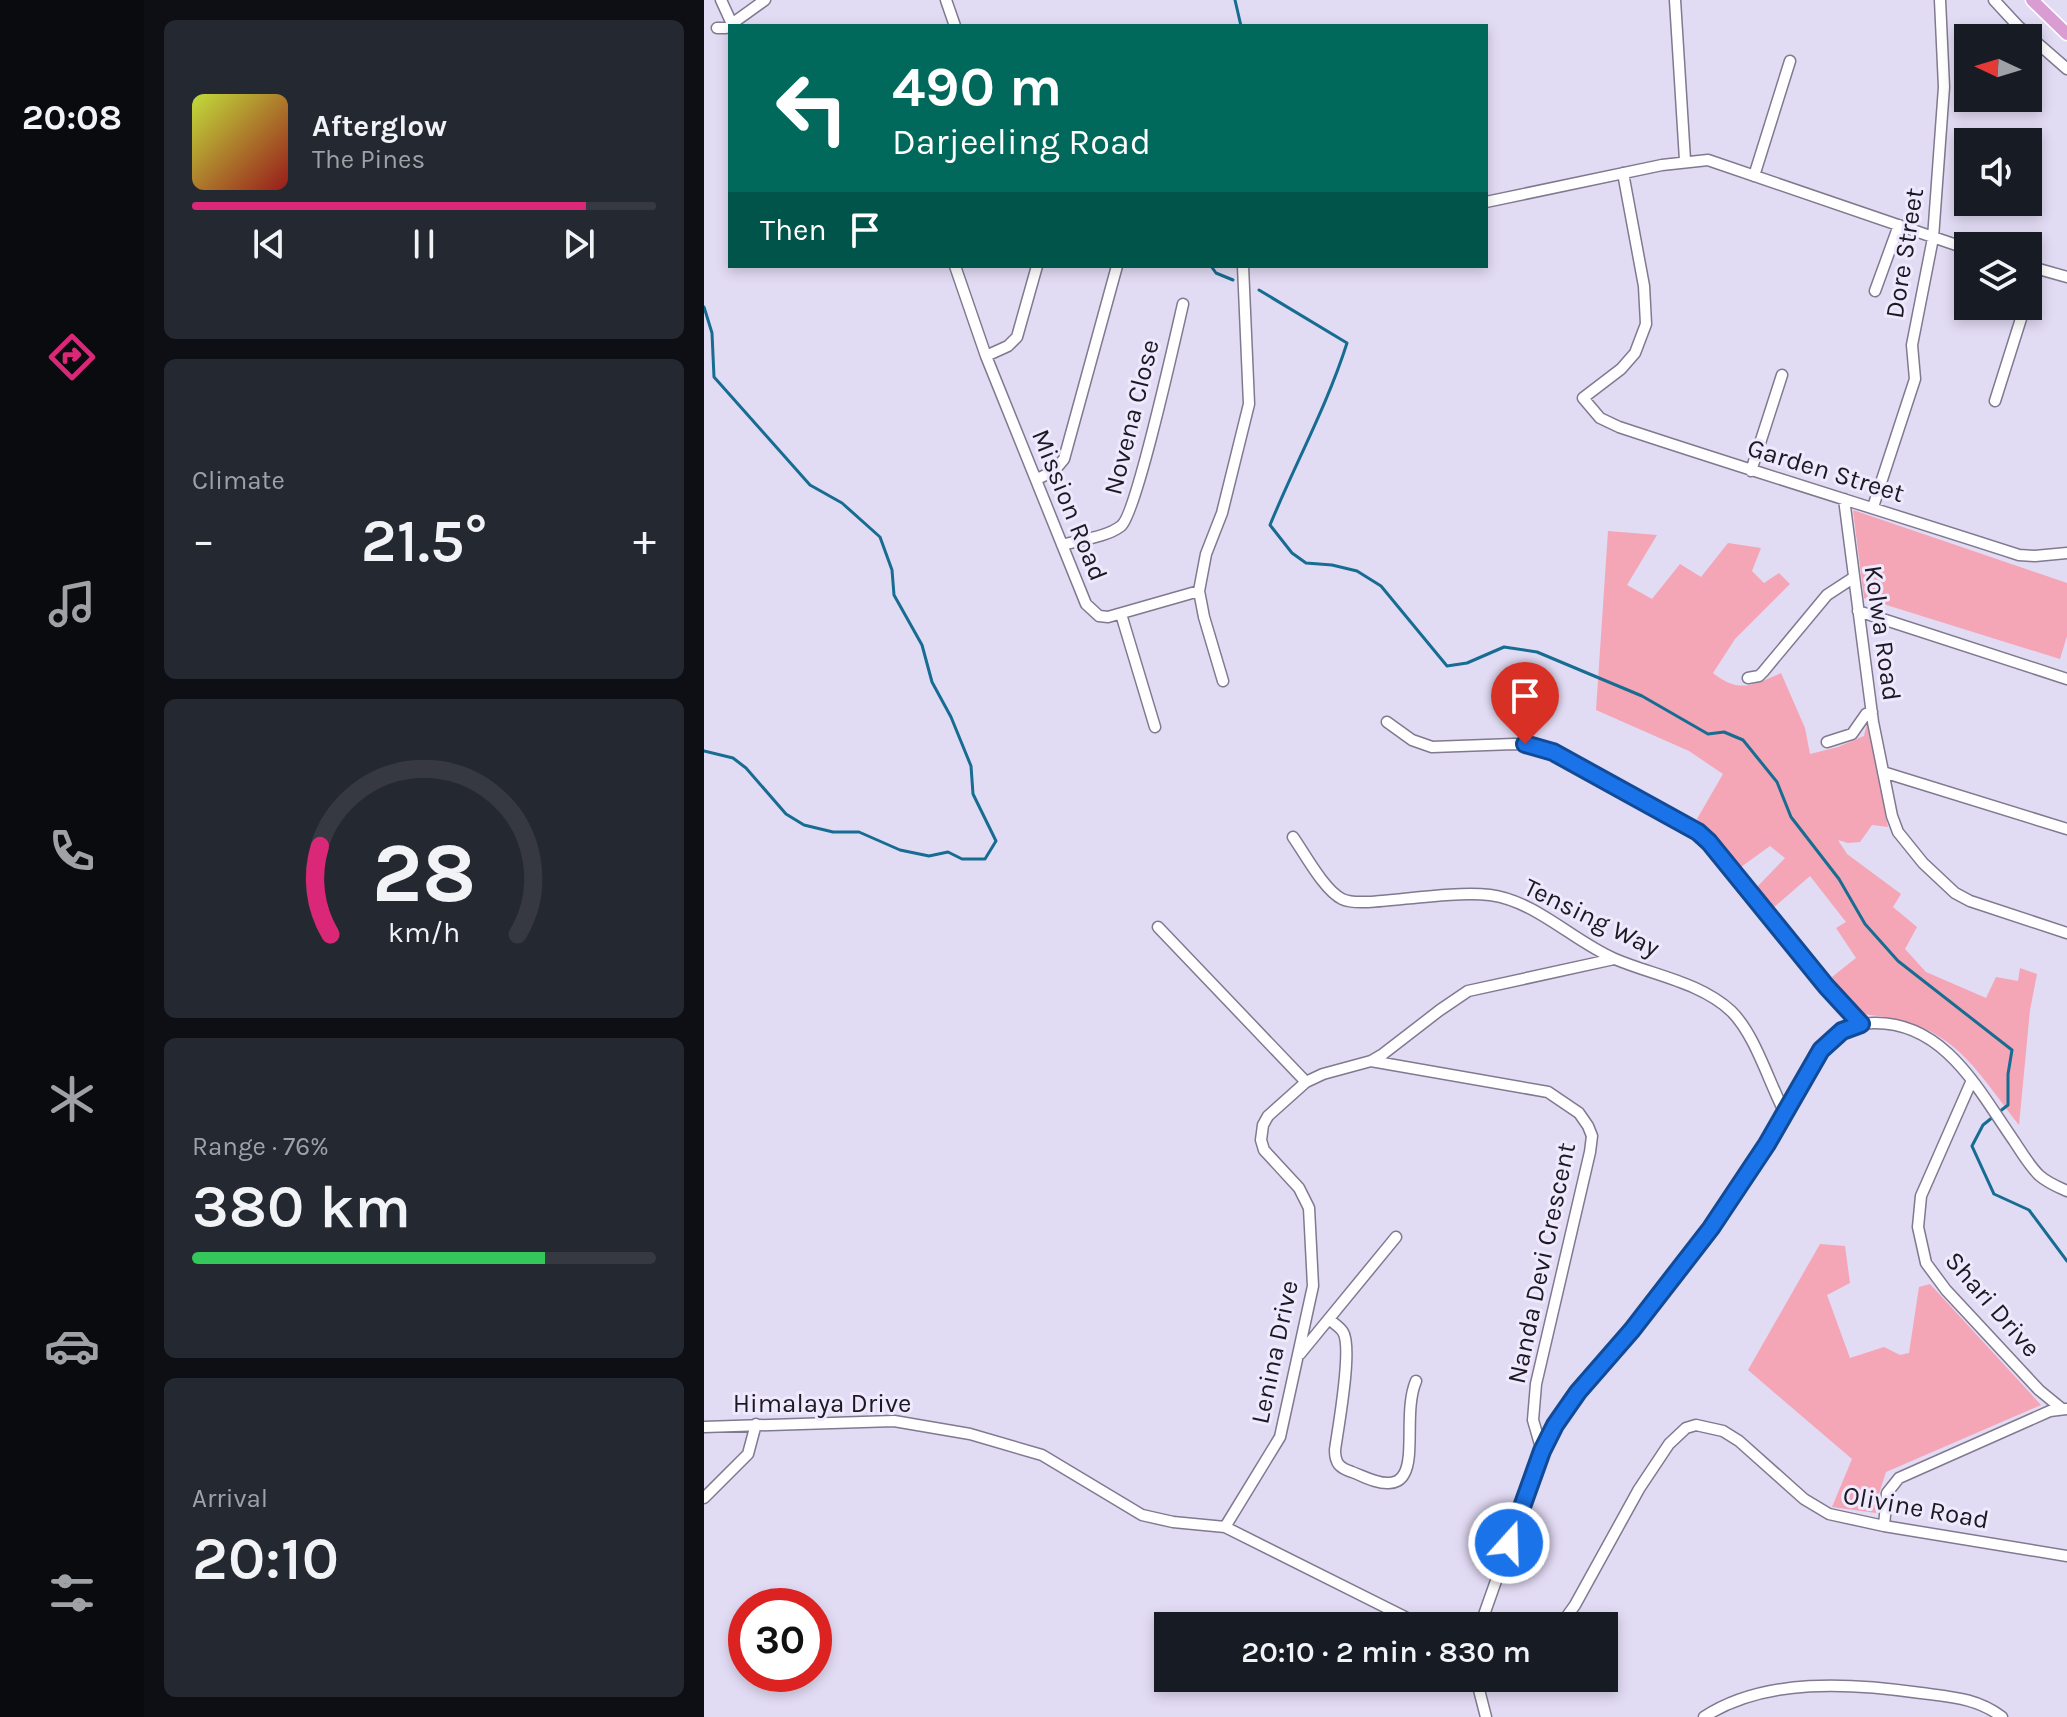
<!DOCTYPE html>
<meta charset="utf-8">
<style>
:root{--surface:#171b24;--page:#242831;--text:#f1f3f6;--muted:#9ea1a6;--line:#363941;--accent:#db2777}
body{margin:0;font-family:Karla,sans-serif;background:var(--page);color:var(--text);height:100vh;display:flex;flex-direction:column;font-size:30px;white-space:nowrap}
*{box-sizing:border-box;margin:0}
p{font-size:26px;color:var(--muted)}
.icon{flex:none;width:44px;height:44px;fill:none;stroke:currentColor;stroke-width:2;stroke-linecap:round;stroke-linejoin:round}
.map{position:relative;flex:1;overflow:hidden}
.panel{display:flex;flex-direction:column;gap:20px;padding:20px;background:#0d0f14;width:560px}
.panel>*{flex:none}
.hud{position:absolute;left:24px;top:24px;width:760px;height:244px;border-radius:0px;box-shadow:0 4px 12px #0003;background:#00695c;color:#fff;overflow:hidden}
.needle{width:52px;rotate:274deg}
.fabs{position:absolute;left:1250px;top:24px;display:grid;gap:16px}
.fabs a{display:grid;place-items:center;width:88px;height:88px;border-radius:0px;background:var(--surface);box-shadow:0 4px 12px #0003;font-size:40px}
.speed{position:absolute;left:24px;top:1588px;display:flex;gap:16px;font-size:40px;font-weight:700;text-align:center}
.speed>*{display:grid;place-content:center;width:104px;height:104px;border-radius:50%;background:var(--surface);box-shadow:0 4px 12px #0003;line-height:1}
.speed .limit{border:12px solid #d22;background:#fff;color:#111}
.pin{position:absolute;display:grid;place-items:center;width:68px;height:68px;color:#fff;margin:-82px -34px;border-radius:50% 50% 50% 0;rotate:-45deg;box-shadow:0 0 8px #0007}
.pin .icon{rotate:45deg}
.me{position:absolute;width:88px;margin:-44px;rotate:20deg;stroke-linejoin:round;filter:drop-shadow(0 0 6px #0008)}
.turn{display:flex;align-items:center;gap:28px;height:168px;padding:0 32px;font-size:36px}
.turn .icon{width:104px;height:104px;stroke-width:2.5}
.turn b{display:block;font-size:56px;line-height:68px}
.then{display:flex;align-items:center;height:76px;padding:0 32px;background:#0003;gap:16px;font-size:30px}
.big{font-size:60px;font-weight:600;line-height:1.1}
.panel .card{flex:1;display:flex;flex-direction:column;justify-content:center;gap:12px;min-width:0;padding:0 28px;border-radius:12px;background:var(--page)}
.panel .dial{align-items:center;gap:0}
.dial svg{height:208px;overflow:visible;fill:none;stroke:var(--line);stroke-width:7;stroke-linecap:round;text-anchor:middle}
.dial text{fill:var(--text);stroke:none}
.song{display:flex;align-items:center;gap:24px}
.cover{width:96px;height:96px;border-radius:12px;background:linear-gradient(135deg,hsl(70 70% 55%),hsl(0 70% 35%))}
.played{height:8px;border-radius:4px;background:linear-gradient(90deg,var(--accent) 85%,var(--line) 85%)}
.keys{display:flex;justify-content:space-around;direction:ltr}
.heat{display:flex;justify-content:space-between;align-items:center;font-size:44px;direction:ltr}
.charge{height:12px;border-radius:6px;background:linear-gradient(90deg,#34c759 76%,var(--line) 0)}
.trip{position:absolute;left:450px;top:1612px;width:464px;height:80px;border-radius:0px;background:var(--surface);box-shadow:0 4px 12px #0003;font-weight:600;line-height:80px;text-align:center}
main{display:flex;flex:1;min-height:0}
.menu{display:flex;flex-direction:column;width:144px;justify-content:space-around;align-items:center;background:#090b0e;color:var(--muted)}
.menu .icon{width:56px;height:56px}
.menu .current{color:var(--accent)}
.menu b{font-size:36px;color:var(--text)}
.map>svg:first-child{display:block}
.green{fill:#f4a5b6}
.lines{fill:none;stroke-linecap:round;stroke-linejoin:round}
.stream{stroke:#166c91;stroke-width:3}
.minor-casing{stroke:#807990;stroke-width:13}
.major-casing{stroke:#fff;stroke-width:15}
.minor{stroke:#fff;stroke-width:10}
.major{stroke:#da9dd3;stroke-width:12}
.route-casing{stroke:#114b97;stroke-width:20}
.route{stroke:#1a73e8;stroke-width:14}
.labels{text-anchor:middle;stroke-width:6;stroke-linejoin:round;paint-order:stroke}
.street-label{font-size:26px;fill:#1c1922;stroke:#efe9fe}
</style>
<main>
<nav class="menu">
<b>20:08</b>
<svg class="icon current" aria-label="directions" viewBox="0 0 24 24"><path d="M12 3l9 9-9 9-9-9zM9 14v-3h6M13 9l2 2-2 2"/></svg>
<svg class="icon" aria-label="music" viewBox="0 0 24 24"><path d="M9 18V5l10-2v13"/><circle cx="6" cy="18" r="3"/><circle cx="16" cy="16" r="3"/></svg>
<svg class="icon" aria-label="phone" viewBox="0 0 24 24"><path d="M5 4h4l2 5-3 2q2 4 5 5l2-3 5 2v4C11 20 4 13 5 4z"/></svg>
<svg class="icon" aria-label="climate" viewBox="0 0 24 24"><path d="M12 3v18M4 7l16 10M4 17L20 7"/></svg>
<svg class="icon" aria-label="car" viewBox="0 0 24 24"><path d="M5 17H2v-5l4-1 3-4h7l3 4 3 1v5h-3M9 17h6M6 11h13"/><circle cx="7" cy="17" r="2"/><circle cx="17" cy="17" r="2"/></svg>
<svg class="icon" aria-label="filters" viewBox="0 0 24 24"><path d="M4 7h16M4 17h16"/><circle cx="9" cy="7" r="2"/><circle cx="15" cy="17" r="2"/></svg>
</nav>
<section class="panel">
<div class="card">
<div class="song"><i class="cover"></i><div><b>Afterglow</b><p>The Pines</p></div></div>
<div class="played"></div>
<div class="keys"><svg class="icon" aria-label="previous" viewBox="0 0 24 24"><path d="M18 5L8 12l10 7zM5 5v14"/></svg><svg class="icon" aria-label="pause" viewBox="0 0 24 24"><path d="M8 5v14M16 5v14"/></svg><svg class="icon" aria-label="next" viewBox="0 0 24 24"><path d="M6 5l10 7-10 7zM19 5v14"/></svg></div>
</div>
<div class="card"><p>Climate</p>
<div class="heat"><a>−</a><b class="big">21.5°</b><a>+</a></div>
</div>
<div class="card dial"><svg viewBox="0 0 100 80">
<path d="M14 69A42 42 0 1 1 86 69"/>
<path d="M14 69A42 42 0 0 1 10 35" stroke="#db2777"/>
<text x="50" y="56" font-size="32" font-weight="700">28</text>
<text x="50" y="72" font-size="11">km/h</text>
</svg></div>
<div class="card"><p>Range · 76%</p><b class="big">380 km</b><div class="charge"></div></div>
<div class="card"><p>Arrival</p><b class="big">20:10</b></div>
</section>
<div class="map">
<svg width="1363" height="1717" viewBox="0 0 1363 1717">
<rect width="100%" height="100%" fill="#e2dbf4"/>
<!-- green -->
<path class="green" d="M1149 510 1363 583V636L1356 659 1160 598Z
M904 531 953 535 923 585 948 599 976 564 997 577 1024 543 1057 548 1048 571 1060 583 1075 573 1086 584 1031 639 1009 673C1035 694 1049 685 1077 673L1101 728 1106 754 1134 747 1160 736 1163 723 1184 827 1168 825 1156 842 1144 843 1134 840 1143 854 1197 894 1189 907 1213 927 1201 949 1222 972 1282 998 1292 977 1314 981 1316 968 1333 974 1326 1010 1315 1125C1264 1059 1247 1022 1157 1014L1128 977 1152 958 1132 928 1142 922 1106 876 1069 908 1052 888 1081 858 1066 846 1037 867 993 819 1019 774 985 751 892 710Z
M1116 1244 1141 1246 1146 1283 1123 1295 1146 1358 1180 1347 1196 1355 1205 1353 1215 1287 1226 1284 1337 1405 1182 1472 1173 1500 1172 1513 1128 1507 1148 1459 1044 1370Z"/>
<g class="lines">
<!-- stream -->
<path class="stream" d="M531 0 537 26
M507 266 512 273 529 280
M555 290 643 343C623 406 591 464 566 525L588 553 602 563 628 565 653 571 677 586 743 666 763 663 800 647 833 652 938 696 1004 734 1020 732 1039 740 1073 782 1087 817 1135 879 1161 924 1194 961 1308 1050 1304 1074V1105L1295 1112
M0 307 8 333 10 377 106 485 138 503 176 537 188 570 190 595 218 645 228 682 247 717 267 766 269 794 292 841 281 859H258L244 852 225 856 196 850 155 832H129L100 825 82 814 42 768 29 758 0 751
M1289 1117 1279 1125 1268 1146 1290 1194 1325 1210 1363 1261"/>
<defs>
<path id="minor" d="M17 0 28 24
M242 0 251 26
M971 0 981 160
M1290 0 1314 26 1363 69
M13 28H22L61 0
M919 173 940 286 942 324 931 353 917 369 879 398 896 418 915 427C1048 471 1182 512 1315 555L1331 556 1363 553
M1050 176 1086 61
M782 202 958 165 1004 160 1264 249
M251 266 282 356 382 604 395 616 404 617 495 591 502 554 518 513 545 404 539 266
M1324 266 1363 277
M1171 291 1195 225
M1324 297 1333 268
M282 356 304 346 313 337 333 266
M1291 401 1321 306
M1047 471 1078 375
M333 479 350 471 360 459 413 266
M1140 499 1169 722 1188 816 1194 832 1219 863 1251 893 1266 901 1363 933
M1169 507 1211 379 1208 345 1229 238 1240 87 1236 0
M358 545C376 540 403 537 417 526 432 515 472 334 479 304
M495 591 500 617 519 681
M1154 611 1363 679
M417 614 451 727
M1044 678 1055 676 1059 672 1123 595 1149 578
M683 722 708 740 728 747 810 744 832 746 849 752 983 824 1005 842 1122 986 1157 1024
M1123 742 1148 734 1162 714 1168 712
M1179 772 1363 829
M589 837C601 854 620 890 638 899 646 903 655 902 664 902 699 900 752 891 786 895 832 901 869 941 911 959 948 975 996 982 1027 1011 1051 1034 1065 1083 1081 1113
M454 927 602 1082
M667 1061 844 1092 875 1113 884 1126 888 1136 886 1152 832 1384 829 1420 838 1451
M1268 1080 1217 1196 1214 1227 1222 1263 1242 1290 1335 1390 1357 1408
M625 1319C629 1323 636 1327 639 1332 649 1348 634 1428 631 1450 631 1464 636 1468 648 1472 659 1476 673 1484 685 1483 691 1483 697 1480 700 1474 711 1456 700 1409 712 1381
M596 1354 692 1237
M0 1427 190 1421 266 1434 338 1455 438 1515 469 1522 521 1527 719 1626
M0 1498 44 1454 52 1424
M1180 1526 1183 1493 1195 1478 1346 1411 1362 1409
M521 1527 576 1437 609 1286 605 1208 595 1188 560 1150 557 1140 559 1125 564 1116 602 1082 619 1074 667 1061 679 1054 736 1010 764 991 910 959
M776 1626 838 1451 851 1425 1007 1228 1063 1144 1117 1050C1130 1034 1148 1023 1170 1023 1241 1022 1275 1091 1310 1141 1318 1153 1326 1167 1336 1176 1344 1183 1354 1187 1363 1191
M856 1626 871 1605 935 1489 965 1444 982 1428 992 1425 1019 1431 1035 1441 1100 1499 1125 1514 1180 1526 1363 1556
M772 1678 782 1717
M1000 1717C1061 1677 1148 1683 1217 1693 1247 1697 1273 1698 1298 1717"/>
<path id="major" d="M1328 0 1363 34"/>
</defs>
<!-- minor casing -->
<use href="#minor" class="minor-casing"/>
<!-- major casing -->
<use href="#major" class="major-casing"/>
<!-- minor -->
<use href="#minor" class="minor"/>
<!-- major -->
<use href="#major" class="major"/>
</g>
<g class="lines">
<defs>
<path id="route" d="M805 1543 838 1451 851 1425 874 1392 928 1330 1007 1228 1063 1144 1117 1050 1138 1031 1157 1024 1122 986 1005 842 994 832 849 752 821 744"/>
</defs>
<!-- route casing -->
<use href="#route" class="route-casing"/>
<!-- route -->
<use href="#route" class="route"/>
</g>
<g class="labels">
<!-- street labels -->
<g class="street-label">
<text transform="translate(1200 253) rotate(-81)" y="9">Dore Street</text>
<text transform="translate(427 417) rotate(-76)" y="9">Novena Close</text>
<text transform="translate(1122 470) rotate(17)" y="9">Garden Street</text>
<text transform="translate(366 505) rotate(68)" y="9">Mission Road</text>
<text transform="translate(1179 633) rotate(82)" y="9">Kolwa Road</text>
<text transform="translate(888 917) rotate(26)" y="9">Tensing Way</text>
<text transform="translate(837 1263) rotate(-78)" y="9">Nanda Devi Crescent</text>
<text transform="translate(1289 1304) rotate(49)" y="9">Shari Drive</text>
<text transform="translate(570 1352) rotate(-78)" y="9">Lenina Drive</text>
<text x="118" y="1412">Himalaya Drive</text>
<text transform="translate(1212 1507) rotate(10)" y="9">Olivine Road</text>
</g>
</g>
</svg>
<div class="fabs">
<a><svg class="needle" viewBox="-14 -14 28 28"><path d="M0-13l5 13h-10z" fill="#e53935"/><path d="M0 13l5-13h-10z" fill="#9ea1a6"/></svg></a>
<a><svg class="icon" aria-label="sound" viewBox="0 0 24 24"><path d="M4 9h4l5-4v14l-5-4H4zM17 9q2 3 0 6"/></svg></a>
<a><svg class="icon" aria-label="layers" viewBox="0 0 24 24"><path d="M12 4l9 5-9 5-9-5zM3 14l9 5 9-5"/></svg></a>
</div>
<div class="speed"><div class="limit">30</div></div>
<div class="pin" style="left:821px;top:744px;background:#d93025"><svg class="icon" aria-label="arrive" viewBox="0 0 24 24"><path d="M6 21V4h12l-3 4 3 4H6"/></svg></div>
<svg class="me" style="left:805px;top:1543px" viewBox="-20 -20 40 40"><circle r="17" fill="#1a73e8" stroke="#fff" stroke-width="3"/><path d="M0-11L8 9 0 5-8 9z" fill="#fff"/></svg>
<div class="trip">20:10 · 2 min · 830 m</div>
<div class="hud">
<div class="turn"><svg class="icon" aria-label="left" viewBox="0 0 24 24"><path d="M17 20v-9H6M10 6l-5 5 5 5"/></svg><div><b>490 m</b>Darjeeling Road</div></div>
<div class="then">Then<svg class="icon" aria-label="arrive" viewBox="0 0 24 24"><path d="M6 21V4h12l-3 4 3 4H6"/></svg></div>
</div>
</div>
</main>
